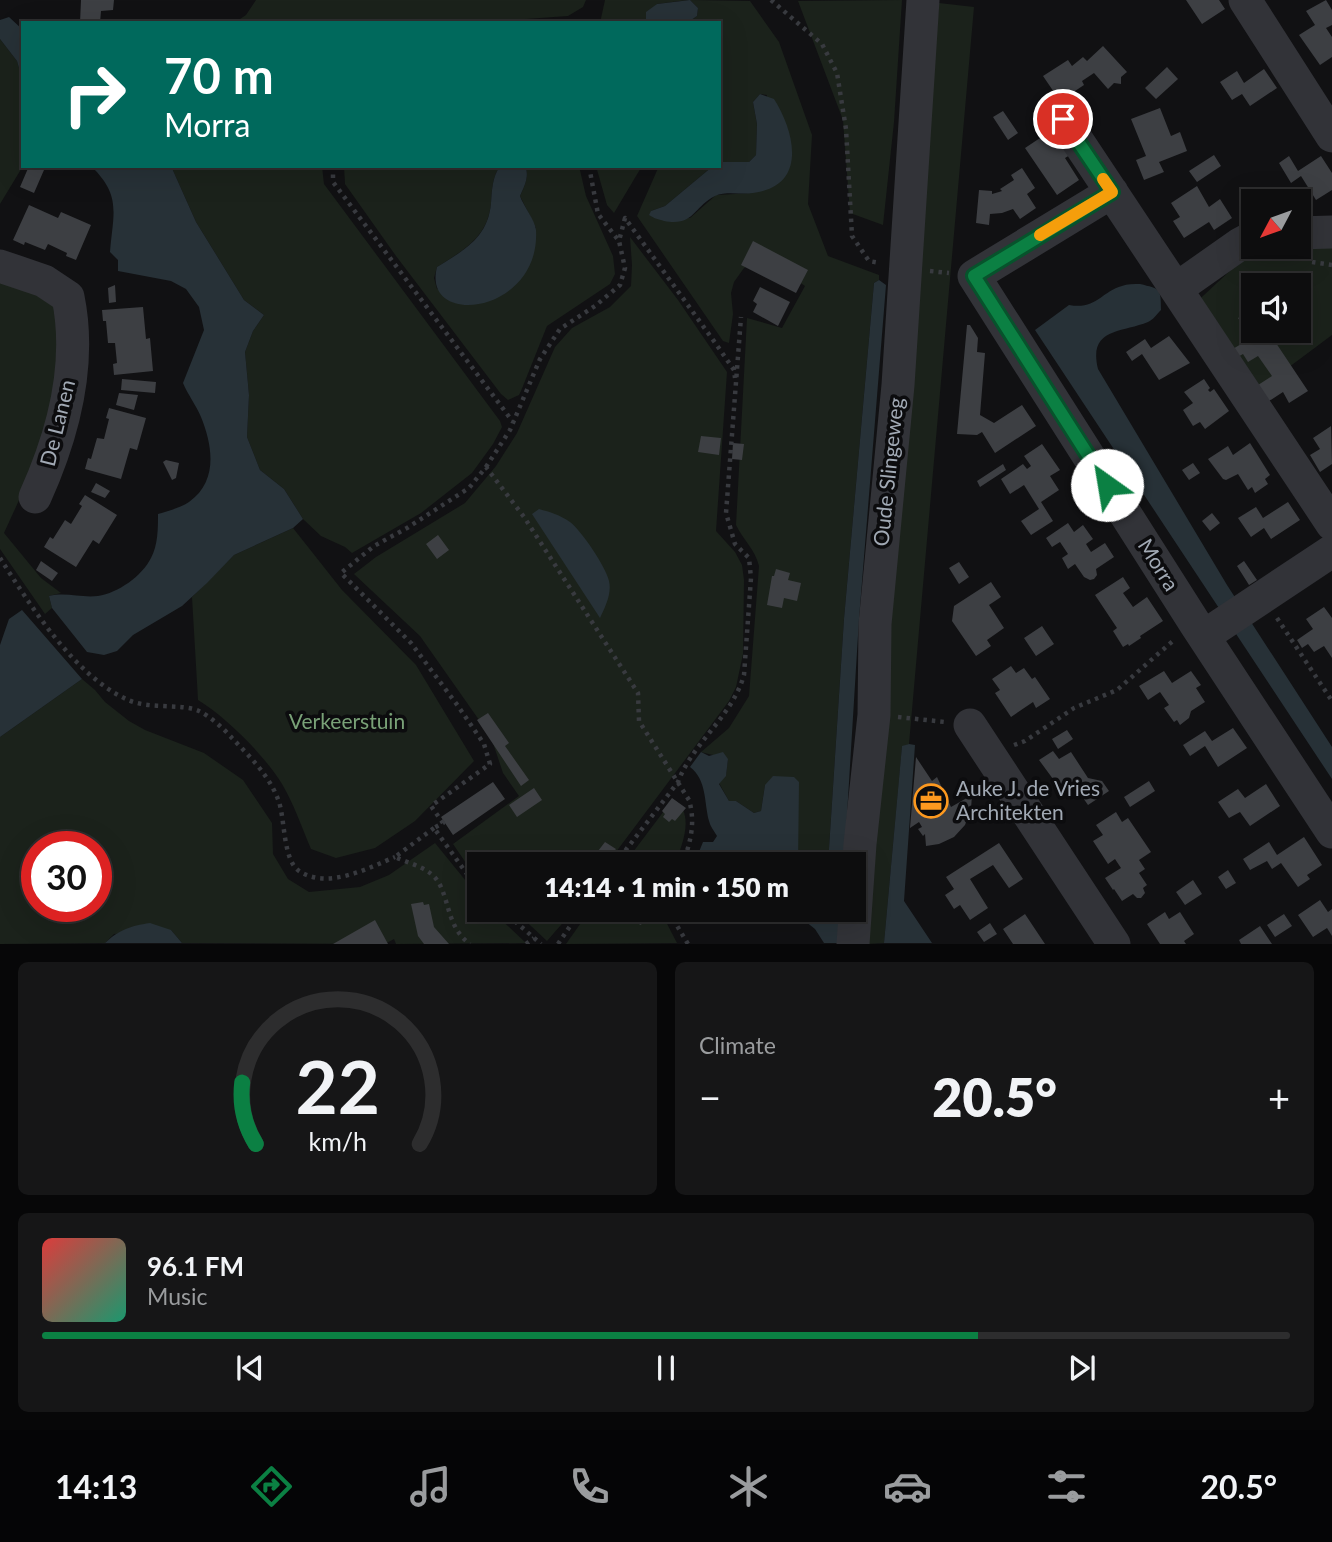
<!DOCTYPE html>
<meta charset="utf-8">
<style>
:root{--surface:#0d0d0e;--page:#161617;--text:#f1f3f6;--muted:#9a9c9e;--line:#2d2d2e;--accent:#0b8043}
body{margin:0;font-family:Lato,sans-serif;background:var(--page);color:var(--text);height:100vh;display:flex;flex-direction:column;font-size:26px;white-space:nowrap}
*{box-sizing:border-box;margin:0}
p{font-size:23px;color:var(--muted)}
.icon{flex:none;width:38px;height:38px;fill:none;stroke:currentColor;stroke-width:2;stroke-linecap:round;stroke-linejoin:round}
.map{position:relative;height:944px;overflow:hidden}
.sheet{display:flex;flex-direction:column;gap:18px;padding:18px;background:#070708;flex:1}
.sheet>*{flex:none}
.banner{position:absolute;left:21px;top:21px;width:700px;height:147px;border-radius:0px;box-shadow:0 7px 28px #0002,0 0 0 2px var(--line);background:#00695c;color:#fff;overflow:hidden}
.needle{width:46px;rotate:229deg}
.tools{position:absolute;left:1241px;top:189px;display:grid;gap:14px}
.tools a{display:grid;place-items:center;width:70px;height:70px;border-radius:0px;background:var(--surface);box-shadow:0 7px 28px #0002,0 0 0 2px var(--line);font-size:35px}
.speed{position:absolute;left:21px;top:831px;display:flex;gap:14px;font-size:35px;font-weight:700;text-align:center}
.speed>*{display:grid;place-content:center;width:91px;height:91px;border-radius:50%;background:var(--surface);box-shadow:0 7px 28px #0002,0 0 0 2px var(--line);line-height:1}
.speed .limit{border:10px solid #d22;background:#fff;color:#111}
.pin{position:absolute;display:grid;place-items:center;width:60px;height:60px;color:#fff;margin:-30px;border:4px solid #fff;border-radius:50%;box-shadow:0 2px 7px #0007}
.me{position:absolute;width:77px;margin:-38px;rotate:328deg;stroke-linejoin:round;filter:drop-shadow(0 0 5px #0008)}
.turn{display:flex;align-items:center;gap:24px;height:147px;padding:0 28px;font-size:32px}
.turn .icon{width:91px;height:91px;stroke-width:2.5}
.turn b{display:block;font-size:49px;line-height:60px}
.big{font-size:52px;font-weight:800;line-height:1.1}
.sheet .card{flex:1;display:flex;flex-direction:column;justify-content:center;gap:10px;min-width:0;padding:0 24px;border-radius:10px;background:var(--page)}
.sheet .dial{align-items:center;gap:0}
.dial svg{height:182px;overflow:visible;fill:none;stroke:var(--line);stroke-width:7;stroke-linecap:round;text-anchor:middle}
.dial text{fill:var(--text);stroke:none}
.song{display:flex;align-items:center;gap:21px}
.cover{width:84px;height:84px;border-radius:10px;background:linear-gradient(135deg,hsl(0 70% 55%),hsl(160 70% 35%))}
.played{height:7px;border-radius:4px;background:linear-gradient(90deg,var(--accent) 75%,var(--line) 75%)}
.keys{display:flex;justify-content:space-around;direction:ltr}
.heat{display:flex;justify-content:space-between;align-items:center;font-size:38px;direction:ltr}
.sheet .tiles{flex:1;display:grid;gap:18px;grid-template-columns:1fr 1fr}
.card:last-child{grid-column:span 2}
.trip{position:absolute;left:467px;top:852px;width:399px;height:70px;border-radius:0px;background:var(--surface);box-shadow:0 7px 28px #0002,0 0 0 2px var(--line);font-weight:800;line-height:70px;text-align:center}
.dock{display:flex;height:112px;justify-content:space-around;align-items:center;background:#050506;color:var(--muted)}
.dock .icon{width:49px;height:49px}
.dock .active{color:var(--accent)}
.dock b{font-size:32px;color:var(--text)}
.map>svg:first-child{display:block}
.green{fill:#1b221b;fill-rule:evenodd}
.water{fill:#273137}
.building{fill:#3d3f43}
.lines{fill:none;stroke-linecap:round;stroke-linejoin:round}
.path{stroke:#383a3f;stroke-width:4.5;stroke-dasharray:3.5 5;stroke-linecap:butt}
.minor{stroke:#323338;stroke-width:33}
.route-casing{stroke:#07532c;stroke-width:18}
.route{stroke:#0b8043;stroke-width:12}
.slow{stroke:#f59e0b;stroke-width:12}
.labels{text-anchor:middle;stroke-width:7;stroke-linejoin:round;paint-order:stroke}
.street-label{font-size:21px;fill:#a1a9b4;stroke:#0c0c0e}
.park-label{font-size:21px;fill:#79a177;stroke:#0c0c0e}
.poi-label{font-size:21px;fill:#a1a9b4;stroke:#0c0c0e;text-anchor:start}
</style>
<div class="map">
<svg width="1332" height="944" viewBox="0 0 1332 944">
<rect width="100%" height="100%" fill="#111113"/>
<!-- green -->
<path class="green" d="M256 0H586L583 7 568 16 468 23H234L246 15Z
M605 0H688L657 4 646 20 648 23H600Z
M690 0 750 1 779 42 812 135 808 204 828 256 879 275V280L874 283 844 619 828 864H798L765 785 761 811 754 813 736 801H729L719 783 726 775 728 759 701 752 729 728 749 696 759 566C755 549 743 540 736 525L747 318 782 328 805 286 768 261 758 259 744 268 734 282 731 293 733 314 729 343 723 341 637 216 659 166H713L665 206 651 211 690 218 716 195 753 193 767 95 760 94 753 102 757 124 756 155 749 162 719 163V23H687L697 16 698 8Z
M902 0 894 122 883 225 850 213 843 120 798 1Z
M939 3 974 7 909 744 902 747 884 943 866 944Z
M0 39 17 61 23 82V166L0 204Z
M171 166H322L324 184 500 421 502 427 493 444 472 473 421 513 352 553 345 547 321 536 303 519 284 489 260 470 247 437 249 395 245 352 253 331 264 315 244 300 196 222Z
M344 166H500C492 178 492 190 491 203 488 237 464 250 437 267L434 278 437 289 536 228 520 196C524 187 530 176 525 166H579L586 196 613 256 615 274 610 284 547 326 521 391 519 395 508 400 501 394 396 256 345 184Z
M596 166H642L614 213 607 205Z
M630 237 678 300 727 372 716 531 735 552 742 565 744 580 743 654 736 687 729 701 607 864H480L479 877 468 866 453 844 519 796 503 773 491 737 420 636 354 574 376 557 465 503 496 466 517 433 555 347 572 328 610 307 631 286 632 265Z
M1332 246V335L1245 400 1189 309 1247 255 1279 247ZM1253 285H1298V331H1253Z
M0 275 58 304 63 384 20 498 4 533 41 578 61 593 49 596 52 608 45 614 0 549Z
M293 528 342 590 416 665 474 761 415 821 375 848 336 858 311 849C302 828 294 804 282 784 265 756 226 717 198 700L192 597 234 555Z
M82 679 95 690 105 702 129 721 145 730 204 753 243 780 272 823 273 854 288 879 309 892 360 887 389 875 435 843 479 897 480 910H491L526 943 396 944 394 939 385 944 182 943 171 930 114 934 105 943 0 944V737ZM37 847H96V906H37Z
M673 799C696 813 682 845 675 864H624Z
M514 910H574L547 941Z
M590 910H664V918L677 943 566 944Z"/>
<!-- water -->
<path class="water" d="M690 0 698 8 697 16 687 23H648L646 20V12L657 4Z
M9 17 23 30V82L17 61 0 39V20Z
M760 94 774 99C795 132 808 186 753 193 742 195 726 191 715 196 694 206 694 227 664 221 658 219 655 219 649 215L651 211 665 206 713 166H719V163L722 162H749L756 155 757 124 753 102Z
M91 166H171L196 222 244 300 264 315 253 331 245 352 249 395 247 437 260 470 284 489 303 519 293 528 234 555 207 583 182 606 133 635 117 651 104 655 87 652 52 608 49 596C66 592 81 598 98 596 118 593 142 576 151 558 158 545 158 529 158 514 168 511 180 508 189 502 218 482 213 446 201 417 196 405 188 395 183 383L204 330 199 307 186 289 171 281 118 271V260L110 252C113 213 122 196 91 166Z
M500 166H525C530 176 524 187 520 196 524 207 535 220 536 230 541 314 421 329 437 267 464 250 488 238 491 203 492 190 492 178 500 166Z
M879 280 886 285 859 619 844 864H828L844 619 874 283Z
M1140 284C1160 289 1161 288 1161 310 1157 314 1153 320 1148 322 1121 333 1088 328 1098 369L1227 585 1332 747V779L1035 330 1069 305C1096 310 1101 292 1122 286 1127 284 1134 284 1140 284Z
M539 509C550 512 560 515 570 522 581 530 606 567 609 581 612 594 605 607 600 618L532 514Z
M22 610 82 679 0 737V645L9 619Z
M909 744 915 745 904 901 932 943H884L902 746Z
M701 752 709 756 723 752 728 759 726 776 719 784 729 801H736L754 813 761 811 765 785 773 776 794 777 799 782 798 864H694L703 842H713L717 836C714 831 710 826 709 821 704 802 707 780 690 767Z
M791 910H841L839 943H824L815 929Z
M150 923 171 930 182 943H105C119 930 130 926 150 923Z"/>
<!-- building -->
<path class="building" d="M81 0H114L113 10 101 11 100 23H80Z
M1186 0H1219L1225 9 1202 24Z
M1326 0 1332 10V25L1326 28 1332 37V57L1320 65 1299 35 1315 25 1306 11Z
M1103 46 1127 72 1121 77V84L1114 83 1108 89 1094 73 1082 81 1084 85 1060 101 1043 76 1068 60 1072 66 1083 57 1087 61Z
M1167 67 1178 79 1156 99 1145 88Z
M1264 69 1277 88 1250 106 1242 94 1232 100 1220 82 1237 71 1244 83Z
M1160 108 1171 136 1180 132 1187 151 1159 162 1164 172 1144 180 1136 160 1146 156 1131 119Z
M1003 111 1018 133 1008 140 993 117Z
M1062 132 1075 152 1065 158 1079 180 1057 195 1025 148 1043 136 1046 142Z
M1214 155 1221 166 1197 182 1189 171Z
M1289 156 1298 171 1321 156 1332 173V190L1316 200 1301 176 1291 183 1279 163Z
M29 166 44 170 34 193 20 187Z
M1022 168 1035 188 1027 194 1036 208 1020 219 1013 209 1002 213 990 214 989 225 976 223 979 190 992 191V194L999 192 1002 191 1000 189 1014 180 1011 175Z
M1197 186 1209 207 1220 199 1232 218 1214 230 1209 222 1184 238 1173 221 1180 217 1171 203Z
M29 205 58 218 61 212 91 225 76 260 66 256 67 253 48 244 45 250 25 242 24 245 13 240Z
M753 241 808 270 796 293 741 265Z
M115 285 116 302 109 303 108 288Z
M760 287 790 302 778 326 753 312 757 304 753 301Z
M143 307 146 339 150 338 153 371 114 375 113 364 117 363 115 343H108L106 321H103L102 310Z
M1252 309 1253 331H1268L1308 391 1289 403 1283 392 1266 403 1255 387 1272 376 1258 356 1248 362 1243 354 1236 358 1231 350 1248 340 1241 329 1244 327 1238 318Z
M967 325H970L978 338 977 352 985 353 980 415 994 423 1022 405 1036 426 995 453 982 432 977 435 957 434Z
M1169 336 1190 363 1159 380 1142 354 1132 361 1126 352 1145 339 1151 348Z
M122 379 156 382 155 393 121 390Z
M1204 379 1210 388 1208 390 1210 392 1214 389 1229 411 1205 429 1200 422 1193 426 1183 410 1193 403 1184 392Z
M119 393 138 395 134 410 116 405Z
M109 408 146 418 137 450 130 448 121 479 85 469 88 458 91 459 97 438 104 439 109 419 106 418Z
M1331 426 1332 464 1320 472 1310 455 1320 449 1313 438Z
M701 436 721 438 719 455 698 452Z
M733 443 744 444 742 460 732 459Z
M1250 443 1270 475 1265 479 1268 484 1255 493 1252 487 1248 490 1238 474 1226 480 1223 479 1208 459 1228 446 1233 455Z
M1042 444 1060 470 1050 476 1059 490 1041 502 1053 521 1031 535 1021 521 1039 509 1024 485 1010 494 1001 479 1023 464 1027 469 1031 466 1024 456Z
M166 460 179 463 176 478 172 480 163 462Z
M1193 463 1200 473 1189 480 1182 470Z
M1003 464 1006 470 980 487 977 481Z
M96 483 110 491 105 498 91 492Z
M85 495 117 515 99 544 93 540 76 567 44 547 50 537 53 539 65 520 71 524 82 506 79 504Z
M1288 502 1300 520 1271 539 1264 528 1251 537 1238 518 1256 507 1263 518Z
M1212 513 1220 523 1210 531 1202 521Z
M1068 523 1074 532 1083 525 1093 539 1086 544 1091 552 1105 543 1114 557 1096 569 1097 575 1094 579 1090 580 1084 577 1075 564 1068 569 1062 558 1068 554 1060 542 1052 547 1046 538Z
M438 535 449 550 437 559 426 544Z
M41 561 58 573 52 581 36 570Z
M1244 561 1257 580 1249 585 1237 566Z
M959 562 969 577 959 584 949 568Z
M776 569 790 573 788 580 801 583 797 601 784 598 782 608 767 605 772 576H774Z
M1123 577 1130 588 1123 593 1133 607 1147 597 1163 621 1140 636 1141 638 1129 646 1128 644 1123 647 1113 631 1117 628 1095 595Z
M991 582 1001 597 989 605 1004 628 987 640 991 646 976 656 952 621 954 606Z
M1324 607 1332 618V658L1324 646 1314 652 1308 644 1302 648 1297 640 1313 629 1306 619Z
M1042 626 1054 644 1036 656 1024 638Z
M1011 666 1016 673 1024 668 1032 679 1035 677 1050 699 1036 708 1033 702 1011 717 995 693 1000 690 992 679Z
M1164 671 1172 683 1191 671 1201 685 1196 688 1205 702 1191 711 1189 718 1180 725 1177 720 1174 722 1164 708 1169 705 1160 692 1148 700 1139 686Z
M488 713 509 743 505 746 529 780 521 786 477 720Z
M1233 728 1247 748 1218 767 1205 746 1190 756 1183 745 1205 731 1212 741Z
M1067 730 1073 739 1058 749 1052 739Z
M1053 751 1059 759 1071 752 1088 778 1102 781 1109 791 1088 805 1081 795 1067 792 1064 794 1039 760Z
M916 757 932 781 937 777 951 807 972 795 971 809 965 825 954 837 939 844 926 846 925 834 923 836 918 829 922 827 919 822 910 828Z
M1149 781 1155 791 1130 807 1124 797Z
M493 782 505 799 453 835 441 817Z
M1266 784 1280 806 1250 826 1240 812 1229 818 1218 802 1238 789 1245 798Z
M534 788 542 800 517 817 509 805Z
M672 798 686 808 675 821 672 819 669 822 663 817 665 814 662 811Z
M1116 812 1122 822 1128 818 1151 852 1139 860 1145 869 1139 873 1147 885 1143 888 1145 893 1141 898H1137L1133 894 1122 901 1114 889 1113 890 1105 878 1121 868 1115 859 1108 864 1093 841 1103 835 1096 825Z
M1304 837 1322 865 1307 875 1310 879 1298 887 1281 863 1272 869 1267 861 1250 870 1243 859 1269 842 1277 855Z
M605 842 616 849 604 864H597L591 860Z
M999 843 1023 879 1009 888 993 865 970 879 988 908 970 920 960 905 954 909 945 895 954 889 946 877Z
M1228 870 1236 883 1226 889 1218 877Z
M1193 880 1202 894 1185 905 1176 892Z
M1320 900 1328 912 1332 909V936L1327 928 1313 937 1298 915Z
M423 902 424 905 429 904 434 927 449 944H424L418 936 411 904Z
M630 910 646 914 641 925 627 919Z
M1165 912 1169 919 1180 912 1194 934 1184 941 1186 944H1160L1147 924Z
M1025 914 1045 944H1013L1003 929Z
M1284 914 1292 926 1275 937 1267 925Z
M375 920 388 944H333Z
M990 923 997 934 984 942 977 932Z
M1260 926 1272 944H1241L1239 940Z"/>
<g class="lines">
<!-- path -->
<path class="path" d="M771 0 822 44 837 73 846 129 852 236 869 261 880 263
M333 166V182L513 422
M589 166 598 214 619 241
M1312 262 1332 265
M930 271 949 273
M486 467 510 430 540 359 560 329 595 306 620 285 625 268 619 241 625 218 716 344 734 370 735 378
M0 558C30 605 74 675 126 699 148 710 181 703 199 711 210 716 224 729 232 738 250 757 270 776 279 802 285 820 283 860 299 871 328 890 368 868 395 857
M1277 618 1332 701
M898 717 945 722
M1014 745 1025 741 1074 708 1117 690 1174 640
M434 828 395 857C406 862 421 866 430 873 451 888 443 925 470 944
M615 864 678 782C693 742 732 717 744 675L751 578 749 558 735 544 726 513 741 317
M480 887 467 874 434 828 443 823 431 806 490 764 484 744 458 706 411 643 341 573 374 546 407 528 469 488 486 467 524 517 638 693 639 721 689 800C696 824 690 842 683 864
M502 910 541 944
M673 910 676 924 688 944
M526 944 534 938
M558 944 581 910"/>
<!-- minor -->
<path class="minor" d="M1245 0 1332 136
M1063 119 1332 524
M1112 192 974 276 1196 625 1332 832
M1298 233 1332 232
M0 266 44 281 68 297C82 365 63 435 35 497
M1176 289 1240 244 1253 237
M1204 636 1332 551
M970 725 1114 944
M853 944 860 844 874 715 875 624 898 385 923 0"/>
</g>
<g class="lines">
<defs>
<path id="route" d="M1063 119 1112 192 974 276 1107 485"/>
</defs>
<!-- route casing -->
<use href="#route" class="route-casing"/>
<!-- route -->
<use href="#route" class="route"/>
<!-- slow -->
<path class="slow" d="M1040 235 1112 192 1103 179"/>
</g>
<!-- icons -->
<defs>
<symbol id="office-ring" viewBox="-11 -11 22 22"><circle r="9.5" fill="#0c0c0e" stroke="#fd991f" stroke-width="1.5"/><path d="M-6-3h4V-5.5h4V-3h4V5H-6ZM-1-4.5V-3h2v-1.5ZM-6 0V1H6V0Z" fill="#fd991f"/></symbol>
</defs>
<g fill-rule="evenodd">
<use href="#office-ring" x="912" y="782" width="38" height="38"/>
</g>
<g class="labels">
<!-- street labels -->
<g class="street-label">
<text transform="translate(58 423) rotate(-76)" y="7">De Lanen</text>
<text transform="translate(889 472) rotate(-84)" y="7">Oude Slingeweg</text>
<text transform="translate(1158 565) rotate(58)" y="7">Morra</text>
</g>
<!-- park labels -->
<g class="park-label">
<text x="347" y="729">Verkeerstuin</text>
</g>
<!-- poi labels -->
<g class="poi-label">
<text x="956" y="796">Auke J. de Vries<tspan x="956" dy="24">Architekten</tspan></text>
</g>
</g>
</svg>
<div class="tools">
<a><svg class="needle" viewBox="-14 -14 28 28"><path d="M0-13l5 13h-10z" fill="#e53935"/><path d="M0 13l5-13h-10z" fill="#9a9c9e"/></svg></a>
<a><svg class="icon" aria-label="sound" viewBox="0 0 24 24"><path d="M4 9h4l5-4v14l-5-4H4zM17 9q2 3 0 6"/></svg></a>
</div>
<div class="speed"><div class="limit">30</div></div>
<div class="pin" style="left:1063px;top:119px;background:#d93025"><svg class="icon" aria-label="arrive" viewBox="0 0 24 24"><path d="M6 21V4h12l-3 4 3 4H6"/></svg></div>
<svg class="me" style="left:1107px;top:485px" viewBox="-20 -20 40 40"><circle r="19" fill="#fff"/><path d="M0-13L10 11 0 6-10 11z" fill="#0b8043"/></svg>
<div class="trip">14:14 · 1 min · 150 m</div>
<div class="banner">
<div class="turn"><svg class="icon" aria-label="right" viewBox="0 0 24 24"><path d="M7 20v-9h11M14 6l5 5-5 5"/></svg><div><b>70 m</b>Morra</div></div>
</div>
</div>
<section class="sheet">
<div class="tiles">
<div class="card dial"><svg viewBox="0 0 100 80">
<path d="M14 69A42 42 0 1 1 86 69"/>
<path d="M14 69A42 42 0 0 1 8 42" stroke="#0b8043"/>
<text x="50" y="56" font-size="32" font-weight="700">22</text>
<text x="50" y="72" font-size="11">km/h</text>
</svg></div>
<div class="card"><p>Climate</p>
<div class="heat"><a>−</a><b class="big">20.5°</b><a>+</a></div>
</div>
<div class="card">
<div class="song"><i class="cover"></i><div><b>96.1 FM</b><p>Music</p></div></div>
<div class="played"></div>
<div class="keys"><svg class="icon" aria-label="previous" viewBox="0 0 24 24"><path d="M18 5L8 12l10 7zM5 5v14"/></svg><svg class="icon" aria-label="pause" viewBox="0 0 24 24"><path d="M8 5v14M16 5v14"/></svg><svg class="icon" aria-label="next" viewBox="0 0 24 24"><path d="M6 5l10 7-10 7zM19 5v14"/></svg></div>
</div>
</div>
</section>
<nav class="dock">
<b>14:13</b>
<svg class="icon active" aria-label="directions" viewBox="0 0 24 24"><path d="M12 3l9 9-9 9-9-9zM9 14v-3h6M13 9l2 2-2 2"/></svg>
<svg class="icon" aria-label="music" viewBox="0 0 24 24"><path d="M9 18V5l10-2v13"/><circle cx="6" cy="18" r="3"/><circle cx="16" cy="16" r="3"/></svg>
<svg class="icon" aria-label="phone" viewBox="0 0 24 24"><path d="M5 4h4l2 5-3 2q2 4 5 5l2-3 5 2v4C11 20 4 13 5 4z"/></svg>
<svg class="icon" aria-label="climate" viewBox="0 0 24 24"><path d="M12 3v18M4 7l16 10M4 17L20 7"/></svg>
<svg class="icon" aria-label="car" viewBox="0 0 24 24"><path d="M5 17H2v-5l4-1 3-4h7l3 4 3 1v5h-3M9 17h6M6 11h13"/><circle cx="7" cy="17" r="2"/><circle cx="17" cy="17" r="2"/></svg>
<svg class="icon" aria-label="filters" viewBox="0 0 24 24"><path d="M4 7h16M4 17h16"/><circle cx="9" cy="7" r="2"/><circle cx="15" cy="17" r="2"/></svg>
<b>20.5°</b>
</nav>
